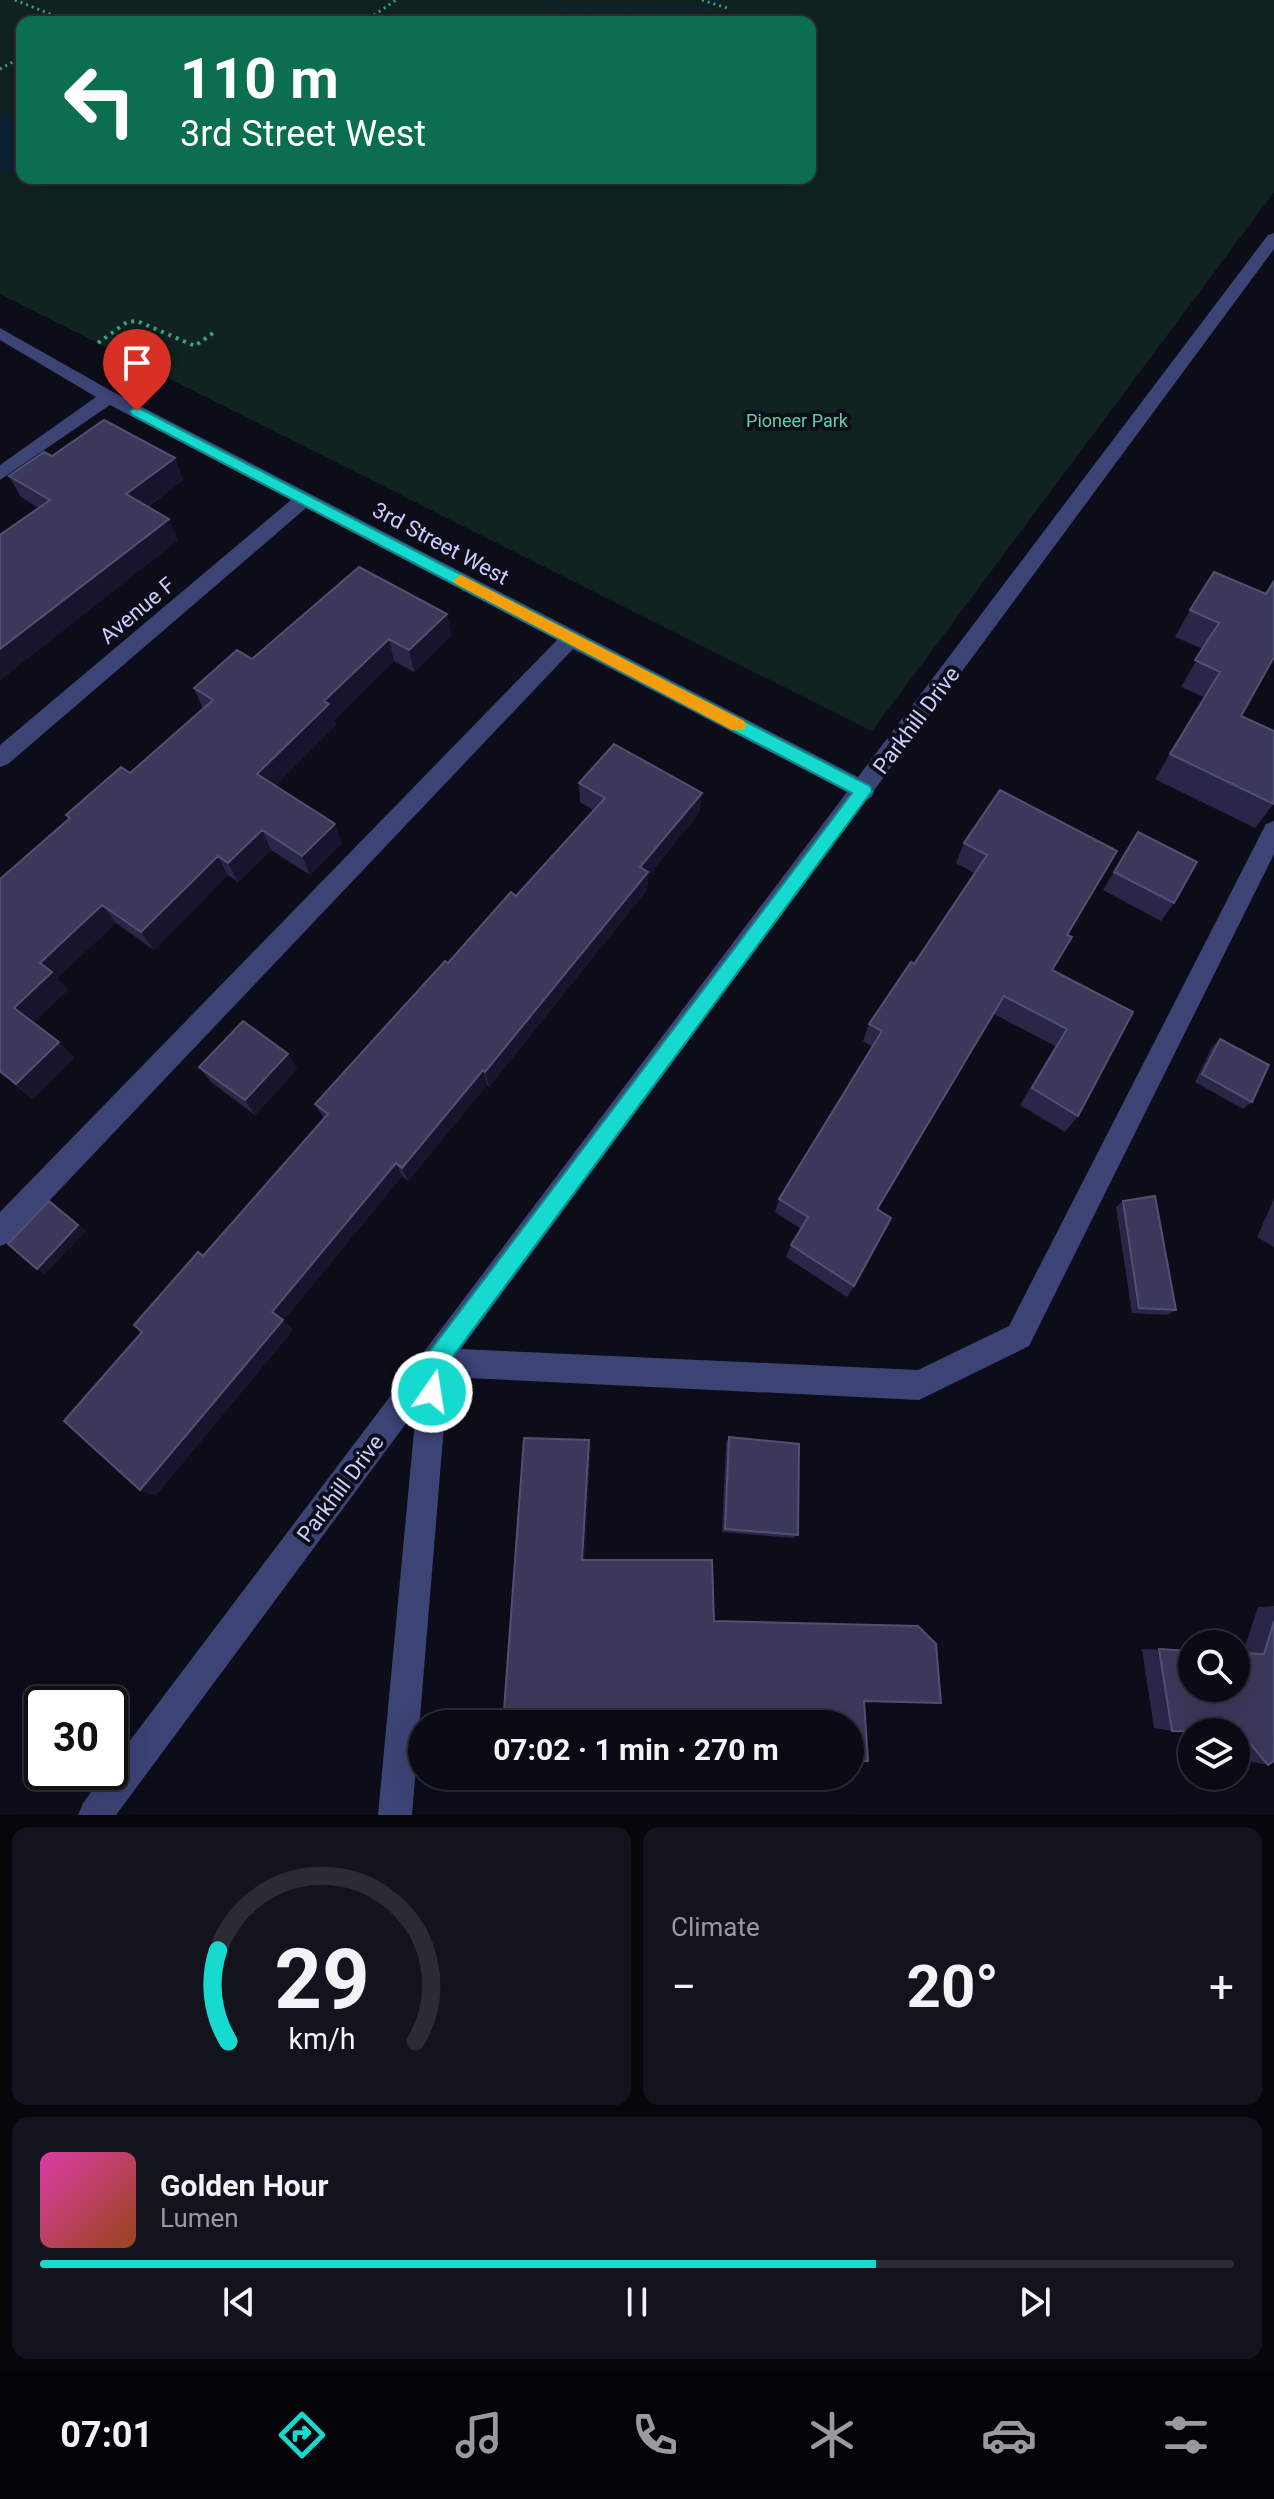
<!DOCTYPE html>
<meta charset="utf-8">
<style>
:root{--surface:#0a0a14;--page:#13131d;--text:#f1f3f6;--muted:#999aa0;--line:#2a2b34;--accent:#16dad0}
body{margin:0;font-family:Roboto,sans-serif;background:var(--page);color:var(--text);height:100vh;display:flex;flex-direction:column;font-size:30px;white-space:nowrap}
*{box-sizing:border-box;margin:0}
p{font-size:26px;color:var(--muted)}
.icon{flex:none;width:44px;height:44px;fill:none;stroke:currentColor;stroke-width:2;stroke-linecap:round;stroke-linejoin:round}
.map{position:relative;height:1815px;overflow:hidden}
.drawer{display:flex;flex-direction:column;gap:12px;padding:12px;background:#06060b;flex:1}
.drawer>*{flex:none}
.guide{position:absolute;left:16px;top:16px;width:800px;height:168px;border-radius:16px;box-shadow:0 8px 32px #0002,0 0 0 2px var(--line);background:#0b6e4f;color:#fff;overflow:hidden}
.tools{position:absolute;left:1178px;top:1630px;display:grid;gap:16px}
.tools a{display:grid;place-items:center;width:72px;height:72px;border-radius:50%;background:var(--surface);box-shadow:0 8px 32px #0002,0 0 0 2px var(--line);font-size:40px}
.speed{position:absolute;left:24px;top:1686px;display:flex;gap:16px;font-size:40px;font-weight:700;text-align:center}
.speed>*{display:grid;place-content:center;width:104px;height:104px;border-radius:50%;background:var(--surface);box-shadow:0 8px 32px #0002,0 0 0 2px var(--line);line-height:1}
.speed .limit{border:4px solid #111;border-radius:12px;background:#fff;color:#111}
.pin{position:absolute;display:grid;place-items:center;width:68px;height:68px;color:#fff;margin:-82px -34px;border-radius:50% 50% 50% 0;rotate:-45deg;box-shadow:0 0 8px #0007}
.pin .icon{rotate:45deg}
.me{position:absolute;width:88px;margin:-44px;rotate:13deg;stroke-linejoin:round;filter:drop-shadow(0 0 6px #0008)}
.turn{display:flex;align-items:center;gap:28px;height:168px;padding:0 32px;font-size:36px}
.turn .icon{width:104px;height:104px;stroke-width:2.5}
.turn b{display:block;font-size:56px;line-height:68px}
.big{font-size:60px;font-weight:700;line-height:1.1}
.drawer .tile{flex:1;display:flex;flex-direction:column;justify-content:center;gap:12px;min-width:0;padding:0 28px;border-radius:16px;background:var(--page)}
.drawer .dial{align-items:center;gap:0}
.dial svg{height:208px;overflow:visible;fill:none;stroke:var(--line);stroke-width:7;stroke-linecap:round;text-anchor:middle}
.dial text{fill:var(--text);stroke:none}
.song{display:flex;align-items:center;gap:24px}
.cover{width:96px;height:96px;border-radius:12px;background:linear-gradient(135deg,hsl(320 70% 55%),hsl(20 70% 35%))}
.played{height:8px;border-radius:4px;background:linear-gradient(90deg,var(--accent) 70%,var(--line) 70%)}
.keys{display:flex;justify-content:space-around;direction:ltr}
.heat{display:flex;justify-content:space-between;align-items:center;font-size:44px;direction:ltr}
.drawer .tiles{flex:1;display:grid;gap:12px;grid-template-columns:1fr 1fr}
.tile:last-child{grid-column:span 2}
.trip{position:absolute;left:408px;top:1710px;width:456px;height:80px;border-radius:40px;background:var(--surface);box-shadow:0 8px 32px #0002,0 0 0 2px var(--line);font-weight:700;line-height:80px;text-align:center}
.tabs{display:flex;height:128px;justify-content:space-around;align-items:center;background:#040408;color:var(--muted)}
.tabs .icon{width:56px;height:56px}
.tabs .selected{color:var(--accent)}
.tabs b{font-size:36px;color:var(--text)}
.map>svg:first-child{display:block}
.green{fill:#102320;fill-rule:evenodd}
.water{fill:#0d2133}
.lines{fill:none;stroke-linecap:round;stroke-linejoin:round}
.stream{fill:#0d2133;fill-rule:evenodd}
.path-far1{stroke:#38a18a;stroke-width:3;stroke-dasharray:2 4;stroke-linecap:butt}
.path{stroke:#38a18a;stroke-width:4;stroke-dasharray:3 5;stroke-linecap:butt}
.minor{fill:#3c4375;fill-rule:evenodd}
.wall{fill:#282747}
.shaded-wall{fill:#16152d}
.building{fill:#3a395a;stroke:#505073;stroke-width:2}
.route{fill:#16dad0;stroke:#0e8e87;stroke-width:2}
.slow{fill:#f59e0b}
.labels{text-anchor:middle;stroke-width:8;stroke-linejoin:round;paint-order:stroke}
.far-park-label{font-size:18px;fill:#60d1a3;stroke:#0d0d1a}
.street-label{font-size:22px;fill:#cbcdfa;stroke:#0d0d1a}
</style>
<div class="map">
<svg width="1274" height="1815" viewBox="0 0 1274 1815">
<rect width="100%" height="100%" fill="#0d0d1a"/>
<!-- green -->
<path class="green" d="M0 0H1274V192L872 731 0 294ZM22 22H810V178H22Z"/>
<!-- water -->
<path class="water" d="M7 112 22 117V164L8 172 0 169V115Z"/>
<g class="lines">
<!-- stream -->
<path class="stream" d="M536 0H549L562 4 704 6 716 0H726L705 10 562 8Z"/>
<!-- path-far1 -->
<path class="path-far1" d="M15 0 70 22
M702 0 727 8
M364 22 396 0
M0 69 22 57"/>
<!-- path -->
<path class="path" d="M98 343 127 322 137 321 195 346 213 333"/>
<!-- minor -->
<path class="minor" d="M1274 233V249L875 789 872 797 867 799 461 1349 918 1370 1009 1326 1266 824 1274 821V854L1029 1346 919 1400 448 1377 412 1815H378L416 1410 116 1815H78L83 1803 106 1772H110V1767L847 792 573 649 10 1242 0 1246V1212L557 640 306 508 8 764 0 767V745L291 500 110 405 0 480V465L96 397 0 340V328L115 393 858 777 1268 235Z"/>
</g>
<!-- wall -->
<path class="wall" d="M52 456 175 458 183 480 148 507 178 540 0 680V535L38 508 21 497 9 476Z
M1214 572 1241 716 1274 803 1255 828 1155 779 1204 697 1181 687 1203 649 1175 637 1190 610Z
M447 614 451 636 414 672 394 661 334 720 336 725 275 786 342 843 310 875 271 850 238 882 228 875 154 950 116 923 57 978 68 990 33 1022 59 1042 74 1058 33 1099 0 1073V879L68 819 66 815 130 773 203 709 194 688 252 659Z
M579 783 700 812 648 876 647 890 489 1087 487 1085 408 1181 402 1176 283 1321 293 1330 156 1495 140 1490 142 1332 203 1256 324 1119 315 1104 448 963 516 896 593 810 580 802Z
M1000 790 1067 935 1052 970 1133 1012 1078 1116 1065 1132 1020 1105 1055 1046 994 1014 878 1210 854 1286 847 1297 786 1257 791 1245 801 1229 775 1212 779 1199 872 1047 863 1041 869 1024 914 964 974 873 956 863 964 843Z
M1138 832 1174 903 1161 921 1103 890Z
M1220 1039 1252 1102 1243 1109 1195 1082 1212 1047Z
M288 1054 297 1069 255 1115 211 1082 199 1067Z
M1274 1199V1247L1257 1237Z
M1123 1201 1176 1310 1168 1315 1132 1313 1116 1207Z
M729 1437 798 1535 793 1538 722 1532 726 1443Z
M1274 1606V1761L1268 1765 1247 1761 1236 1748V1732L1172 1731 1154 1728 1142 1649 1243 1653 1258 1607Z"/>
<!-- shaded-wall -->
<path class="shaded-wall" d="M175 458 183 480 135 516 126 494Z
M169 519 178 540 0 680V649Z
M447 614 451 636 414 672 409 650Z
M389 639 394 661 334 720 336 725 266 795 257 774 324 701Z
M702 793 700 812 648 876 647 890 489 1087 485 1072 640 867Z
M335 824 342 843 310 875 302 856Z
M262 830 271 850 238 882 228 863Z
M218 856 228 875 154 950 141 932Z
M102 905 116 923 57 978 68 990 31 1025 14 1008 40 963Z
M59 1042 74 1058 33 1099 16 1084Z
M288 1054 297 1069 255 1115 245 1100Z
M483 1070 487 1085 408 1181 402 1168Z
M396 1163 402 1176 283 1321 293 1330 156 1495 140 1490 272 1312Z
M57 1207 86 1231 45 1274 37 1269Z
M589 1440 591 1448 585 1563 582 1560Z"/>
<!-- building -->
<path class="building" d="M104 420 175 458 126 494 169 519 0 649V535L50 500 9 476 44 452 52 456Z
M359 567 447 614 409 650 389 639 324 701 329 704 257 774 335 824 302 856 262 830 228 863 218 856 141 932 102 905 40 963 52 972 14 1008 59 1042 16 1084 0 1071V879L70 818 66 815 121 767 130 773 213 700 194 688 237 650 252 659Z
M1214 572 1266 594 1274 581V657L1241 716 1274 731V804L1170 754 1220 672 1195 660 1219 623 1190 610Z
M614 744 702 793 640 867 648 872 485 1072 483 1070 402 1168 396 1163 272 1312 283 1320 140 1490 64 1421 142 1332 134 1325 198 1252 203 1256 328 1114 315 1104 445 961 448 963 511 892 516 896 605 798 579 783Z
M1000 790 1117 851 1067 935 1072 937 1052 970 1133 1012 1078 1116 1032 1088 1067 1029 1004 996 877 1209 891 1218 854 1286 791 1245 808 1217 779 1199 882 1031 869 1024 911 962 914 964 987 855 964 843Z
M1138 832 1197 862 1174 903 1114 872Z
M243 1021 288 1054 245 1100 199 1067Z
M1220 1039 1269 1065 1252 1102 1202 1074Z
M1155 1196 1176 1310 1139 1308 1123 1201Z
M49 1201 78 1225 37 1269 8 1244Z
M729 1437 799 1444 798 1535 725 1529Z
M524 1438 589 1440 582 1560H712L714 1621 918 1626 936 1644 941 1703 864 1701 868 1761H850V1724H503Z
M1274 1621V1761L1268 1765 1242 1734 1236 1733V1732L1172 1731 1159 1649 1192 1651V1688H1236V1653L1264 1654Z
M622 1776H827V1782L718 1780V1784L622 1783Z"/>
<!-- route -->
<path class="route" d="M137 407 870 786 872 791 446 1366 440 1400 432 1404 424 1400 421 1392 427 1355 852 793 132 415 130 411Z"/>
<!-- slow -->
<path class="slow" d="M461 575 744 721 746 725 744 730H732L456 584 453 580Z"/>
<g class="labels">
<!-- far-park labels -->
<g class="far-park-label">
<text x="797" y="427">Pioneer Park</text>
</g>
<!-- street labels -->
<g class="street-label">
<text transform="translate(441 543) rotate(28)" y="8">3rd Street West</text>
<text transform="translate(137 610) rotate(-40)" y="8">Avenue F</text>
<text transform="translate(916 720) rotate(-53)" y="8">Parkhill Drive</text>
<text transform="translate(340 1488) rotate(-53)" y="8">Parkhill Drive</text>
</g>
</g>
</svg>
<div class="tools">
<a><svg class="icon" aria-label="search" viewBox="0 0 24 24"><circle cx="10" cy="10" r="6"/><path d="M15 15l6 6"/></svg></a>
<a><svg class="icon" aria-label="layers" viewBox="0 0 24 24"><path d="M12 4l9 5-9 5-9-5zM3 14l9 5 9-5"/></svg></a>
</div>
<div class="speed"><div class="limit">30</div></div>
<div class="pin" style="left:137px;top:411px;background:#d93025"><svg class="icon" aria-label="arrive" viewBox="0 0 24 24"><path d="M6 21V4h12l-3 4 3 4H6"/></svg></div>
<svg class="me" style="left:432px;top:1392px" viewBox="-20 -20 40 40"><circle r="17" fill="#16dad0" stroke="#fff" stroke-width="3"/><path d="M0-11L8 9 0 5-8 9z" fill="#fff"/></svg>
<div class="trip">07:02 · 1 min · 270 m</div>
<div class="guide">
<div class="turn"><svg class="icon" aria-label="left" viewBox="0 0 24 24"><path d="M17 20v-9H6M10 6l-5 5 5 5"/></svg><div><b>110 m</b>3rd Street West</div></div>
</div>
</div>
<section class="drawer">
<div class="tiles">
<div class="tile dial"><svg viewBox="0 0 100 80">
<path d="M14 69A42 42 0 1 1 86 69"/>
<path d="M14 69A42 42 0 0 1 10 34" stroke="#16dad0"/>
<text x="50" y="56" font-size="32" font-weight="700">29</text>
<text x="50" y="72" font-size="11">km/h</text>
</svg></div>
<div class="tile"><p>Climate</p>
<div class="heat"><a>−</a><b class="big">20°</b><a>+</a></div>
</div>
<div class="tile">
<div class="song"><i class="cover"></i><div><b>Golden Hour</b><p>Lumen</p></div></div>
<div class="played"></div>
<div class="keys"><svg class="icon" aria-label="previous" viewBox="0 0 24 24"><path d="M18 5L8 12l10 7zM5 5v14"/></svg><svg class="icon" aria-label="pause" viewBox="0 0 24 24"><path d="M8 5v14M16 5v14"/></svg><svg class="icon" aria-label="next" viewBox="0 0 24 24"><path d="M6 5l10 7-10 7zM19 5v14"/></svg></div>
</div>
</div>
</section>
<nav class="tabs">
<b>07:01</b>
<svg class="icon selected" aria-label="directions" viewBox="0 0 24 24"><path d="M12 3l9 9-9 9-9-9zM9 14v-3h6M13 9l2 2-2 2"/></svg>
<svg class="icon" aria-label="music" viewBox="0 0 24 24"><path d="M9 18V5l10-2v13"/><circle cx="6" cy="18" r="3"/><circle cx="16" cy="16" r="3"/></svg>
<svg class="icon" aria-label="phone" viewBox="0 0 24 24"><path d="M5 4h4l2 5-3 2q2 4 5 5l2-3 5 2v4C11 20 4 13 5 4z"/></svg>
<svg class="icon" aria-label="climate" viewBox="0 0 24 24"><path d="M12 3v18M4 7l16 10M4 17L20 7"/></svg>
<svg class="icon" aria-label="car" viewBox="0 0 24 24"><path d="M5 17H2v-5l4-1 3-4h7l3 4 3 1v5h-3M9 17h6M6 11h13"/><circle cx="7" cy="17" r="2"/><circle cx="17" cy="17" r="2"/></svg>
<svg class="icon" aria-label="filters" viewBox="0 0 24 24"><path d="M4 7h16M4 17h16"/><circle cx="9" cy="7" r="2"/><circle cx="15" cy="17" r="2"/></svg>
</nav>
